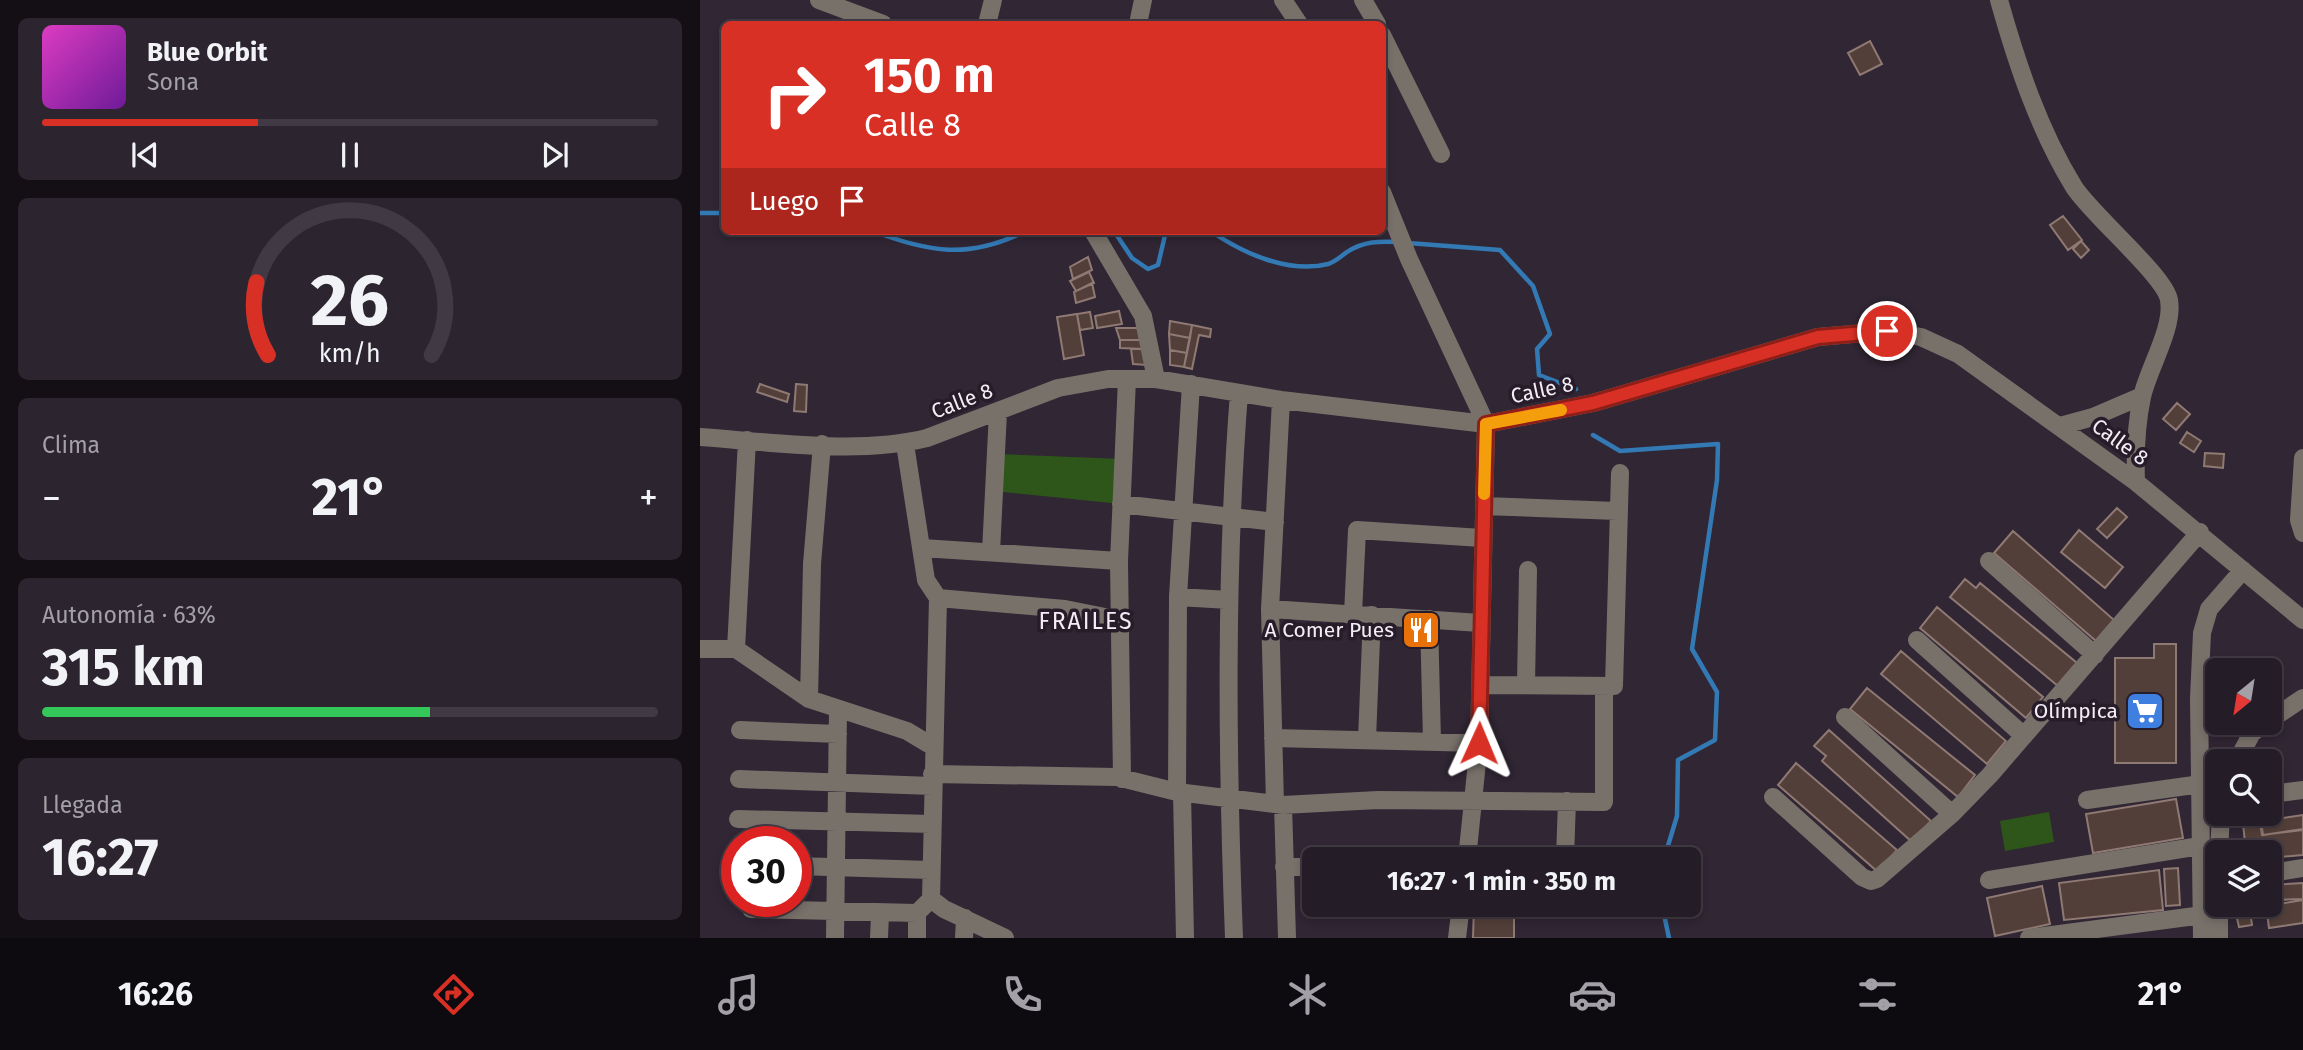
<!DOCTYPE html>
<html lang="es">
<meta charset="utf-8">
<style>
:root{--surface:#241c27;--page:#2c252f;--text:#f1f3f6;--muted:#a3a1a7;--line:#413a44;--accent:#d93025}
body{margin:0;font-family:"Fira Sans",sans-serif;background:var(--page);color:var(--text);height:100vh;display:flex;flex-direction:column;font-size:26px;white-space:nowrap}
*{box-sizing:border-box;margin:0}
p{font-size:23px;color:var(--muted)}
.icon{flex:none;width:38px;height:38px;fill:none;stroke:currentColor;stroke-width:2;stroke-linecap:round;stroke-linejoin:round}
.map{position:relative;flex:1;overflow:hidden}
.sheet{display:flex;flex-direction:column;gap:18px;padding:18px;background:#140f15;width:700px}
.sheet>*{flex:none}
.top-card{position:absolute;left:21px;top:21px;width:665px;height:214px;border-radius:10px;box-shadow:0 4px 10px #0003,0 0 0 2px var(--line);background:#d93025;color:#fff;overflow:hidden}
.needle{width:46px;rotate:210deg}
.controls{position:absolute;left:1505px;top:658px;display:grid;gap:14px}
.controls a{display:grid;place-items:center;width:77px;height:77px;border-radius:10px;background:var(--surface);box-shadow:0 4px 10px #0003,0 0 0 2px var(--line);font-size:35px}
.speed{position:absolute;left:21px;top:826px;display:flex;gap:14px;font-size:35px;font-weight:700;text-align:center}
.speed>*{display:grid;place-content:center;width:91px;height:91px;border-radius:50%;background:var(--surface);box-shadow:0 4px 10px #0003,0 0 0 2px var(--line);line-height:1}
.speed .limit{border:10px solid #d22;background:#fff;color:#111}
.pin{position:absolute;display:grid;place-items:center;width:60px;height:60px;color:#fff;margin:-30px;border:4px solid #fff;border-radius:50%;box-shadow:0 2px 7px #0007}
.me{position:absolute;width:77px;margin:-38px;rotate:1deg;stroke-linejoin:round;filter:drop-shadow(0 0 5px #0008)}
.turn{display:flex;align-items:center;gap:24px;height:147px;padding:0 28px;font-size:32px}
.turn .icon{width:91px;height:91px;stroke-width:2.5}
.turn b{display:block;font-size:49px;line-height:60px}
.then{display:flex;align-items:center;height:66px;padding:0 28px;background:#0003;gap:14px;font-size:26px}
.big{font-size:52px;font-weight:700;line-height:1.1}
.sheet .card{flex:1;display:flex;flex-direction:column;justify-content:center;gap:10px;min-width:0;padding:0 24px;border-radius:10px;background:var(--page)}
.sheet .dial{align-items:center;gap:0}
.dial svg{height:182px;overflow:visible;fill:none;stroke:var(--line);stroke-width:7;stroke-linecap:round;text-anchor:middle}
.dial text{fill:var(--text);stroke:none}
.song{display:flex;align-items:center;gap:21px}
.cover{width:84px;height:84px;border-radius:10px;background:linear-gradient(135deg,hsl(310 70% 55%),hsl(280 70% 35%))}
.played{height:7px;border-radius:4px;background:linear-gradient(90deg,var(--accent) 35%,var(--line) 35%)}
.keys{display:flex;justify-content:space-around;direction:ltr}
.heat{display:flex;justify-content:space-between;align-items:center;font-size:38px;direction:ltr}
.charge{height:10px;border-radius:5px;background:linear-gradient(90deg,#34c759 63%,var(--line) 0)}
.trip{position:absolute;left:602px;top:847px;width:399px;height:70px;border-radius:10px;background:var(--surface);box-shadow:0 4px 10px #0003,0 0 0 2px var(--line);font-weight:700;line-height:70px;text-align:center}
.menu{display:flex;height:112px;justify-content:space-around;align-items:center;background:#0e0b10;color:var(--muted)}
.menu .icon{width:49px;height:49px}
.menu .selected{color:var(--accent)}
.menu b{font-size:32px;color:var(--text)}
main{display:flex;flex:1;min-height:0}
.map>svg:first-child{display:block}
.green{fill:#2e561a}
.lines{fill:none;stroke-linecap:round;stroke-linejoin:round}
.stream{stroke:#337ab5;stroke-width:4.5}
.building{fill:#533f3a;stroke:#8f7973;stroke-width:2}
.minor{stroke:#78716a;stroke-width:18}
.route-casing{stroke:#8d1f18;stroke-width:18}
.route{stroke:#d93025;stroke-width:12}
.slow{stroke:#f59e0b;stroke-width:12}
.labels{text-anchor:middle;stroke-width:7;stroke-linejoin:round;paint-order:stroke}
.street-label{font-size:21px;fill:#f3edf6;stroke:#261c2a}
.poi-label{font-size:21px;fill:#f3edf6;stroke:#261c2a;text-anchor:end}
.neighbourhood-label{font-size:23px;letter-spacing:2px;fill:#f3edf6;stroke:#261c2a}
</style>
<main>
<section class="sheet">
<div class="card">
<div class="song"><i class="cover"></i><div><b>Blue Orbit</b><p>Sona</p></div></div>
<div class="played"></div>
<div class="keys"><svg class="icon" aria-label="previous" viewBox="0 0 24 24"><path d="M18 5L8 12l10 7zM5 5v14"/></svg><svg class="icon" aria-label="pause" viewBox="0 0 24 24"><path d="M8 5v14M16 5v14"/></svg><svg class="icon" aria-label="next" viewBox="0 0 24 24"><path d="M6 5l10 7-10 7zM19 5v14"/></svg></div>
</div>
<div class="card dial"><svg viewBox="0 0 100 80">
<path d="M14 69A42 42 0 1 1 86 69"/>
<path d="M14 69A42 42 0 0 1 9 37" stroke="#d93025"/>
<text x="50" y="56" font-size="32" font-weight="700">26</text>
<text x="50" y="72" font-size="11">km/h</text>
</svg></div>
<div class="card"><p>Clima</p>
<div class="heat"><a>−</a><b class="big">21°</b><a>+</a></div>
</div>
<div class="card"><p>Autonomía · 63%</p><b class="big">315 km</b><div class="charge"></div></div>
<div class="card"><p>Llegada</p><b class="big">16:27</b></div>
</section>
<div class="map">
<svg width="1603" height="938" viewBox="0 0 1603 938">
<rect width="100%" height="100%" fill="#302634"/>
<!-- green -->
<path class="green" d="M296 454 423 459 421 504 294 491Z
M1349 812 1354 842 1305 851 1300 821Z"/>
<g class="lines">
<!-- stream -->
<path class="stream" d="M0 213H24
M172 231C231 252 267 260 326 231
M414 231 432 258 448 269 458 265 466 231
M511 231C542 253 589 274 628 264 635 262 641 256 647 252 664 241 679 241 699 242
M708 243 800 250 833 286 850 334 837 349 839 375 876 389
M893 435 920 451 1018 444 1017 480 992 649 1017 692 1015 740 978 760 977 816 964 859
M962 905 969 938"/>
</g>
<!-- building -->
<path class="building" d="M1170 41 1182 64 1160 75 1148 53Z
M1363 216 1382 240 1368 250 1350 225Z
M1381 241 1389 250 1381 258 1373 249Z
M388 257 392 270 373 279 370 267Z
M389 272 394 283 376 291 370 281Z
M392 283 395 297 376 303 374 292Z
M419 311 422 324 397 328 395 316Z
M390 312 393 328 380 330 377 314Z
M377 314 384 355 364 359 357 317Z
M470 321 492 325 490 338 469 334Z
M492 325 511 329 510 337 499 335 492 369 484 367Z
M416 328H444V340H420Z
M469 334 490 338 487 353 470 350Z
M420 340H444V349L420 348Z
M431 349H444L447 365 433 364Z
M470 350 487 353 484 367 470 365Z
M60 384 89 394 87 402 57 392Z
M96 384 107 385 106 412 94 411Z
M1477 403 1490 414 1476 430 1463 419Z
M1487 432 1501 441 1494 452 1480 443Z
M1505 453 1524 454 1523 468 1504 466Z
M1417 508 1427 517 1407 538 1397 529Z
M1379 530 1423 567 1405 588 1361 552Z
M1313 531 1414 620 1396 641 1294 553Z
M1265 579 1276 588 1280 583 1377 663 1358 686 1250 597Z
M1237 607 1343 697 1326 718 1220 628Z
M1454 644H1476V763H1415V658H1454Z
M1201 651 1306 741 1287 764 1181 674Z
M1167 688 1275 775 1258 797 1150 709Z
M1129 730 1231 821 1212 842 1122 761 1126 756 1114 746Z
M1096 763 1197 850 1178 872 1078 785Z
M1476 799 1483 838 1393 853 1386 814Z
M1603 815V829L1563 835 1561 821Z
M1560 823 1562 835 1603 830V855L1570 858V852H1546L1543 824Z
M1478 868 1480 905 1466 906 1464 869Z
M1459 870 1463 910 1364 920 1359 883Z
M1603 883V899L1570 900V885Z
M1342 886 1350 924 1295 936 1287 898Z
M1603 900V923L1569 928 1566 906Z
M774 905H814V938H773Z
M1550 911 1552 925 1539 927 1536 914Z"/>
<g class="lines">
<!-- minor -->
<path class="minor" d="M119 0 183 24
M583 0 599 24
M663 0 677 24
M1299 0C1317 64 1339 130 1374 187 1391 214 1465 276 1469 300 1474 328 1448 369 1442 397 1436 425 1435 453 1436 482
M287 24 293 0
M438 24 443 0
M682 35 741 154
M682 192 709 259 786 424 779 743 767 859
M393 231 443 316 456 379
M1360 426 1393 417 1442 396
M0 437C71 442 158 455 227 438L358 388 408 379H456L581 400 786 424 893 403 1118 337 1187 331 1221 337 1258 354 1436 482 1603 620
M1603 458 1599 520 1603 533
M421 504 575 522
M784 506 917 511
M222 548 419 561
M291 552 298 412
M1289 561 1395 655
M478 597 529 600
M238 598 365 609 420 620
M570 609 780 623
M653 614 657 530 782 538
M729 619 732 741
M1217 640 1324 736
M0 649H36L109 699 207 731 232 746
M36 649 47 440
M780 685 914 686 920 473
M826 685 828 570
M1499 698 1517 716
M109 699 112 564 122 444
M1145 717 1252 814
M1570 720 1603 698
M1529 723 1552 733
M40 730 138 734
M573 738 779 743
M667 739 672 615
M1537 761 1552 733 1565 723
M232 774 417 777 477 792 583 805 678 800 904 802V686
M39 779 232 786
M422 779 419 561 427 379
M477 792 478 597 491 384
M482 793 485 938
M1570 794 1603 790
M1073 797 1162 877 1171 881 1177 879 1252 814 1290 775 1500 532
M1387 800 1501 784
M575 804 570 609 581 400
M583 805 587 938
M38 819 232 824
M1519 852 1521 814
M768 857 905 859
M865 858 867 801
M96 866 231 870
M584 867H614
M1570 873 1603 868
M1289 880 1500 846
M231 899 244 909 305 938
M51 909 217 913 231 899 238 598 226 580 205 444
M217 913V938
M135 938 138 709
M179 938 180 914
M264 938 265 918
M534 938C527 756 525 574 539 393
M757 938 761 905
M1329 938 1503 915
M1502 938 1499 698 1502 633 1509 609 1543 570
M1519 938V905"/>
</g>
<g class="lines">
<defs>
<path id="route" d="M779 743 786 424 893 403 1118 337 1187 331"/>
</defs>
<!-- route casing -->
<use href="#route" class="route-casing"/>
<!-- route -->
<use href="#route" class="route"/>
<!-- slow -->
<path class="slow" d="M784 494 786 424 861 410"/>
</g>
<!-- icons -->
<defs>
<symbol id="restaurant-square" viewBox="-11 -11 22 22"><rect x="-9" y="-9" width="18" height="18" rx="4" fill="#e8710a" stroke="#261c2a"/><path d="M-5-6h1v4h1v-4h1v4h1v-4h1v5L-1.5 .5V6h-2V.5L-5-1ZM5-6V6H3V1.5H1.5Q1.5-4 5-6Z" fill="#fff"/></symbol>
<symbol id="supermarket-square" viewBox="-11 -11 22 22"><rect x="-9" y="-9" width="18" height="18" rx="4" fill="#3f7fe0" stroke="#261c2a"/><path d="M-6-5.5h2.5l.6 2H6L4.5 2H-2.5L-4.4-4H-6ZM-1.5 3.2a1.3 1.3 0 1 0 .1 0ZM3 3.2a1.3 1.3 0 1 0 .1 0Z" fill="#fff"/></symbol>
</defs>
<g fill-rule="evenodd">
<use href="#restaurant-square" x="699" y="608" width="44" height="44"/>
<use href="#supermarket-square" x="1423" y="689" width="44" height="44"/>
</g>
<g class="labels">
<!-- street labels -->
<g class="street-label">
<text transform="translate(842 390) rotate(-12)" y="7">Calle 8</text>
<text transform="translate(262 401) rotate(-21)" y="7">Calle 8</text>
<text transform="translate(1420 442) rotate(36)" y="7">Calle 8</text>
</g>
<!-- poi labels -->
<g class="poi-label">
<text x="694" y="637">A Comer Pues</text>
<text x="1418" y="718">Olímpica</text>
</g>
<!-- neighbourhood labels -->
<g class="neighbourhood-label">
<text x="386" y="629">FRAILES</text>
</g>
</g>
</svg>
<div class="controls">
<a><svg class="needle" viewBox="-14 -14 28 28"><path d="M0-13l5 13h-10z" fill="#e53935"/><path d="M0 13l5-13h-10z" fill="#a3a1a7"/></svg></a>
<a><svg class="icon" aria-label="search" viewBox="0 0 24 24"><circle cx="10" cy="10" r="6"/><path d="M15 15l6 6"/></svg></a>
<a><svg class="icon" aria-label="layers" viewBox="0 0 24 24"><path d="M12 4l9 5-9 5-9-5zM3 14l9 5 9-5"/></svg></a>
</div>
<div class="speed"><div class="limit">30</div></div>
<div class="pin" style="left:1187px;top:331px;background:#d93025"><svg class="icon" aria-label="arrive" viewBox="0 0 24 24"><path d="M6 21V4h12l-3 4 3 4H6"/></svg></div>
<svg class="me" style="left:779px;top:743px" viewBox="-20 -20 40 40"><path d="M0-17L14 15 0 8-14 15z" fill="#d93025" stroke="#fff" stroke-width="4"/></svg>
<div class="trip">16:27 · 1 min · 350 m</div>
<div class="top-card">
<div class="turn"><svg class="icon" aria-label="right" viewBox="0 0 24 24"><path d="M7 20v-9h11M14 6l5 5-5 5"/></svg><div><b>150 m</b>Calle 8</div></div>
<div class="then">Luego<svg class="icon" aria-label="arrive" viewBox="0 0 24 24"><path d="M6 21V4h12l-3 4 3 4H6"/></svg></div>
</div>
</div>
</main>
<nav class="menu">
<b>16:26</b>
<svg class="icon selected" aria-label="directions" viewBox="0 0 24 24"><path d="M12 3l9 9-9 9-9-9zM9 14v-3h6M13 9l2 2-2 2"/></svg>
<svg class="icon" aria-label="music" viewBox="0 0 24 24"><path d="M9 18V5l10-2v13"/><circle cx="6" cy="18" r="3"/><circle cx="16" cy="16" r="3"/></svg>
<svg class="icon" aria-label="phone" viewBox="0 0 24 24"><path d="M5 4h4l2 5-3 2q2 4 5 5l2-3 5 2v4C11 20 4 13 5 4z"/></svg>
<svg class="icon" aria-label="climate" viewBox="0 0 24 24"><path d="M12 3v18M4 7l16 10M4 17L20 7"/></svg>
<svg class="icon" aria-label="car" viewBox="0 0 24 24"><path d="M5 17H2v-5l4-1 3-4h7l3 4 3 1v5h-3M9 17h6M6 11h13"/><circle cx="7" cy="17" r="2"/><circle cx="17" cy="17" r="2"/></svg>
<svg class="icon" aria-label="filters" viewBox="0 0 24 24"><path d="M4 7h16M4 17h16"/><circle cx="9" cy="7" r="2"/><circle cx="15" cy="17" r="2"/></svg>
<b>21°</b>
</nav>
